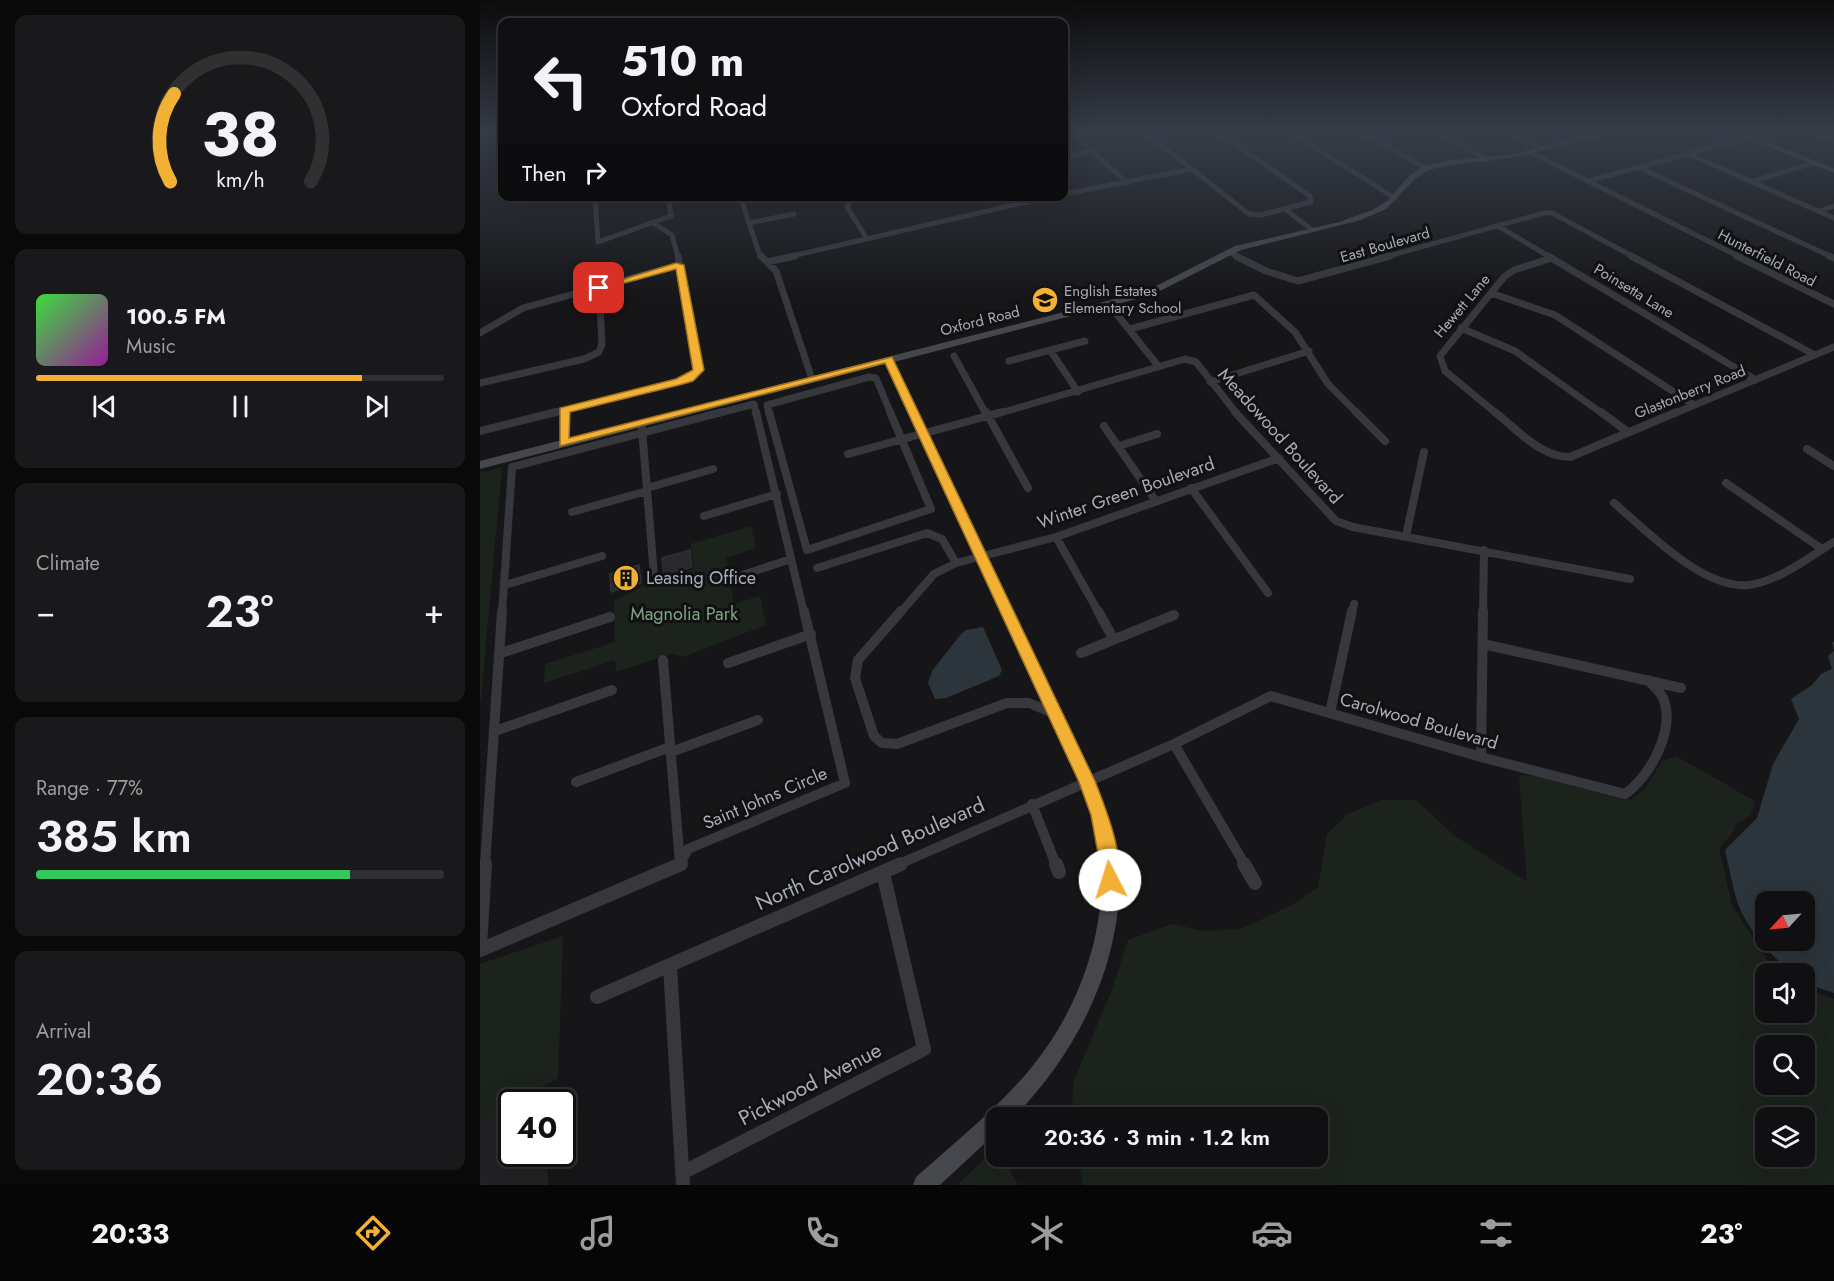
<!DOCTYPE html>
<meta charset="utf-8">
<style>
:root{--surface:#101012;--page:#19191b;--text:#f1f3f6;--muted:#9c9d9f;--line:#303032;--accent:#f2b134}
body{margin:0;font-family:Jost,sans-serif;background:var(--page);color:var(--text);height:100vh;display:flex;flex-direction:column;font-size:22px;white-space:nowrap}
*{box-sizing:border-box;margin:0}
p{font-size:20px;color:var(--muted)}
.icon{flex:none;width:33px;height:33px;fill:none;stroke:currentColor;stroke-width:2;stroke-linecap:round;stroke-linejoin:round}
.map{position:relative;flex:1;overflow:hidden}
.side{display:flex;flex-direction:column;gap:15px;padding:15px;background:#09090a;width:480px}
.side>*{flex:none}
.hud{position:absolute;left:18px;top:18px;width:570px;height:183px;border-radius:12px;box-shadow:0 6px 24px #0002,0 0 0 2px var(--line);background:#101012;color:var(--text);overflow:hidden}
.needle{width:39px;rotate:244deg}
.tools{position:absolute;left:1275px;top:891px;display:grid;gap:12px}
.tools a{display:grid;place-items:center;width:60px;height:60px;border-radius:12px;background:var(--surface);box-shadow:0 6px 24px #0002,0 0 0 2px var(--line);font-size:30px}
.speed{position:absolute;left:18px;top:1089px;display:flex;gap:12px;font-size:30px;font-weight:700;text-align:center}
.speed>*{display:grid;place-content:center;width:78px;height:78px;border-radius:50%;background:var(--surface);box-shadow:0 6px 24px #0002,0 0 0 2px var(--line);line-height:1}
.speed .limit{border:3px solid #111;border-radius:9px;background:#fff;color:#111}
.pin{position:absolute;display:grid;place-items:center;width:51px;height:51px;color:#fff;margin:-26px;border-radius:12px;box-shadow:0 3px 9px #0006}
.me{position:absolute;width:66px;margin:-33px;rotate:355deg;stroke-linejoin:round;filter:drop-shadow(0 0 4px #0008)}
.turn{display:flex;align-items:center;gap:21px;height:126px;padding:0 24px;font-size:27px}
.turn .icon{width:78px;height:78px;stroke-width:2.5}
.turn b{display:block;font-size:42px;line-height:51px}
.then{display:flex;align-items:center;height:57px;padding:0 24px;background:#0003;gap:12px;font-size:22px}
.big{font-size:45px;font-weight:600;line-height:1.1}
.side .card{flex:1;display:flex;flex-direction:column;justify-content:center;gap:9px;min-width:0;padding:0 21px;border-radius:12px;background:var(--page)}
.side .dial{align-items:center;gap:0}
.dial svg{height:156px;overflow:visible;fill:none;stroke:var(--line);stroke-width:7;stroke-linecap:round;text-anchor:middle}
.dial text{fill:var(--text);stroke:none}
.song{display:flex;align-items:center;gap:18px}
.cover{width:72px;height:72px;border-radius:9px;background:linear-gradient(135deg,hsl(120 70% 55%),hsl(300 70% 35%))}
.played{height:6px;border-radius:3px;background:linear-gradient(90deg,var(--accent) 80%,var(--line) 80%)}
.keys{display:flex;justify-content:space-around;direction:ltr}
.heat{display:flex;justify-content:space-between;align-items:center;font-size:33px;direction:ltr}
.charge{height:9px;border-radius:4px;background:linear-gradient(90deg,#34c759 77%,var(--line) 0)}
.trip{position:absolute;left:506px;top:1107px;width:342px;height:60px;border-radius:12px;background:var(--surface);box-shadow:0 6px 24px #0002,0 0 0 2px var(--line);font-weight:600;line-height:60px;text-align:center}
.dock{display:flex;height:96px;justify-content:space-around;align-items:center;background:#060607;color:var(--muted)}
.dock .icon{width:42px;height:42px}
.dock .active{color:var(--accent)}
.dock b{font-size:27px;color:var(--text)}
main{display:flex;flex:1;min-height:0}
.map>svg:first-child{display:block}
.built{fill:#222225}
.green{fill:#1c231d;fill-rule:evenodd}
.water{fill:#2c353c;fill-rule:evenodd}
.building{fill:#29292c;stroke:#303034;stroke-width:1.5}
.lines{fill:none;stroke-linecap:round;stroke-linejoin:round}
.street-far4{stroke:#37383d;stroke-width:5}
.street-far3{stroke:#37383d;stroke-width:7}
.street-far2{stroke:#37383d;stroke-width:8}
.street-far1{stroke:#37383d;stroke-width:10}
.street{stroke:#37383d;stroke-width:14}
.secondary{fill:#45474d;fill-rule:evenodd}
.route{fill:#f2b134;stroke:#9d7322;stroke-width:1.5}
.labels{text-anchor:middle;stroke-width:6;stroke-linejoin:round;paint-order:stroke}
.far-street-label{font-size:15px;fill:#a8adb8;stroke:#111113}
.far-poi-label{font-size:15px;fill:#a8adb8;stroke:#111113;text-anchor:start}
.street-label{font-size:18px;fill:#a8adb8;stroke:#111113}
.poi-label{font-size:18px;fill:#a8adb8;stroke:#111113;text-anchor:start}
.park-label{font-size:18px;fill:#7fa381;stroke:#111113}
.near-street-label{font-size:21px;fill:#a8adb8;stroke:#111113}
</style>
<main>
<section class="side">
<div class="card dial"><svg viewBox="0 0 100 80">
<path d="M14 69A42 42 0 1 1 86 69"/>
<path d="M14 69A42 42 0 0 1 16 24" stroke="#f2b134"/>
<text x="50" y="56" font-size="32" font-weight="700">38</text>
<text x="50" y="72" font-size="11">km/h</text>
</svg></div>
<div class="card">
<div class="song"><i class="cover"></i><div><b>100.5 FM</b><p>Music</p></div></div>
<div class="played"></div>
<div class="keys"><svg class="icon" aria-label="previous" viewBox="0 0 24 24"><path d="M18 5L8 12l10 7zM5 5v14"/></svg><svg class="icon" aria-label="pause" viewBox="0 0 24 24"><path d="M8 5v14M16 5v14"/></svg><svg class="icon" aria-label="next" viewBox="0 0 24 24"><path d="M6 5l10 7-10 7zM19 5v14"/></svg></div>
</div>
<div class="card"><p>Climate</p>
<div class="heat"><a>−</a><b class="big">23°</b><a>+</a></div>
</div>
<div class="card"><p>Range · 77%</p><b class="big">385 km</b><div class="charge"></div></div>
<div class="card"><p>Arrival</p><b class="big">20:36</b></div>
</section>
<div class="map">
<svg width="1354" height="1185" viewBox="0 0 1354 1185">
<rect width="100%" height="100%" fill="#161618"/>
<!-- built -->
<path class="built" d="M31 1103 32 1154H67L68 1185H0V1119Z"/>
<!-- green -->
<path class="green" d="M22 467 1 699H0V473Z
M271 526 276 548 246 558 254 604 280 596 286 625 203 657 191 654 136 672 135 660 64 683 65 664 135 642 134 601 167 584 214 569 211 544Z
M1196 756 1275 801 1271 815 1254 826V831L1239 848 1252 905 1288 961 1305 973 1286 974V1012H1324L1325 989 1354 999V1185H603L597 1157 837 1156V1118H592L593 1083 631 992 648 940 692 924 724 931 761 929 814 904 838 887 847 834 868 814 901 800H936L975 836 1047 882 1039 775 1057 776 1150 800 1164 790 1182 761ZM1286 1046H1324V1084H1286ZM1286 1118H1324V1156H1286Z
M83 936 78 1078 0 1119V964Z
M516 1148V1156L523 1157 538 1185H477Z"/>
<!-- water -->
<path class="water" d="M503 627 522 670 519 676 466 698 455 699 448 683 452 671 481 634 486 630Z
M1352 642H1354V993L1327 984 1325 981 1324 974C1301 974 1263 923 1257 901 1252 885 1249 867 1245 850L1277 818 1293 764 1319 719 1311 699 1332 685 1341 674 1352 669 1348 656 1354 651ZM1286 902H1324V940H1286Z"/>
<!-- building -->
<path class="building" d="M210 550 212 567 184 576 182 558Z
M159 565 161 583 131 592 130 574Z"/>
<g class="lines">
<!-- street-far4 -->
<path class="street-far4" d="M593 133 647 183
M666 133 769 214 781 215 831 202 830 196 740 133
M812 133 915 198
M884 133 946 168
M957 133 1008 160
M1029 133 1061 148
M1105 133 1112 136
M1334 133 1354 140
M1048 151 1260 257
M1209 154 1354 218
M584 157 612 151
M1160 168 1352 257
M1108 181 1270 137
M1270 182 1334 163
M584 194 712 169
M115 196 118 242 191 216 188 196
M260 196 279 253 283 257
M386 196 371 201 367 207 387 239
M805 209 831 229
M1339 211 1354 206
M173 223 192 235 198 257
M269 223 314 214
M1018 226 1070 257
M749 252 759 257
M308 257 573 196
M905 257 1064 213H1072L1154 257"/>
<!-- street-far3 -->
<path class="street-far3" d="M281 256 296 271 332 379
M756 256 786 271 818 281 910 256
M1068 256 1276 380
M1151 256 1335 355
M1257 256 1354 304
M1349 256 1354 258
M287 262 315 256
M1011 293 1075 315 1214 405
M635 312 679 367
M981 328 1035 351 1123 414
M650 329 774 295 815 332 848 384 878 414
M0 333 43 308 199 265
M570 350 598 392
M474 356 506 414
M529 361 605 341
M730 382 829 351
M0 383 104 359 119 352 122 344 119 288
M84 410V414
M69 414 199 382 215 375 219 365 198 256
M236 414 274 404 276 414
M289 414 287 405 389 377 396 378 411 414
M517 414 705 359 716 362 757 414
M1017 414 965 371 960 356 1024 277 1034 270 1072 258
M1193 414 1354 347"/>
<!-- street-far2 -->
<path class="street-far2" d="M84 412V443
M276 412 324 613
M289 412 327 550 451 509 410 412
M506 412 548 488
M755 412 856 521 873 527 1150 579
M876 412 905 441
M1015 412C1037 430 1061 457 1090 457L1197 412
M1121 412 1148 432
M624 426 675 500
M162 429 174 575
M0 431 76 412
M639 446 677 434
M1327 449 1354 466
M368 454 522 412
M1246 483 1342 549
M167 488 233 469
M711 488 788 593
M1134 503C1167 531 1222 589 1268 585 1298 582 1329 557 1354 542
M92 512 167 491
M224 516 297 494
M926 536 944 452
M576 537 619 613
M337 568 447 533 462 539 476 563
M256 577 311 559
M25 585 122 556
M22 613 32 467 242 412
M420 613 454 574 476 563 576 537 799 458
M872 613 874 604
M1003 613 1004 550"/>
<!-- street-far1 -->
<path class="street-far1" d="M421 611 378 660 375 678 394 736 402 743 417 744 527 703H549L573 713
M618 611 633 638
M1003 644 1201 688
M21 653 130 617
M601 653 694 615
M183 660 200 863
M248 663 331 634
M850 713 872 611
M15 731 132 690
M694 744 765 865
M191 752 278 720
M1001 757 1003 611
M96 782 190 747
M552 804 576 865
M5 865 22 611
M199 865 208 849 365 783 324 611
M417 865 694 744 791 696 1001 757 1145 794C1170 777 1196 729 1183 698 1180 691 1173 686 1168 680"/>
<!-- street -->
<path class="street" d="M576 864 579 872
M764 864 775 883
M0 946 5 864
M0 950 201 864
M190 966 203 1185
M117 997 421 864
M202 1173 444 1049 403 873"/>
<!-- secondary -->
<path class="secondary" d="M1118 133H1128L1042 156 971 165 949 170 935 179 906 209 881 220 761 250 672 295 414 362 615 781C625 806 635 832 638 860 647 956 599 1051 533 1118H516V1133L460 1185H433L436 1177C475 1142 518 1108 551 1068 598 1011 628 931 620 857 617 831 609 807 599 783L405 364 0 469V461L666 291 755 246 859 222 892 210 907 201 929 176 943 166 971 160 1028 155Z
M1255 133H1263L1354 168V173Z"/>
</g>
<!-- sky -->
<linearGradient id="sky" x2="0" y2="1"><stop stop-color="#0c0c0d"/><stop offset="0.44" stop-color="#363c48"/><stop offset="1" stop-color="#363c48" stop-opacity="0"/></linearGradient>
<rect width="1354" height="299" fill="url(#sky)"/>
<!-- route -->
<path class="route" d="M196 263 204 265 224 370 213 381 203 384 90 412 89 438 412 357 615 781C625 807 647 860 636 886L630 889 624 886 611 815 599 782 405 363 80 446V408L196 379 213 370 196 269 119 290 115 288Z"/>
<!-- icons -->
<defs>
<symbol id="school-disc" viewBox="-11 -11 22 22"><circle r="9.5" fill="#f2b134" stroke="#111113"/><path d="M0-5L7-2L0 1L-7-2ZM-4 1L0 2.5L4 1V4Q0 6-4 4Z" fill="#111"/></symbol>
<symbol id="building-disc" viewBox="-11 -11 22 22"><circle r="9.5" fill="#f2b134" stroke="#111113"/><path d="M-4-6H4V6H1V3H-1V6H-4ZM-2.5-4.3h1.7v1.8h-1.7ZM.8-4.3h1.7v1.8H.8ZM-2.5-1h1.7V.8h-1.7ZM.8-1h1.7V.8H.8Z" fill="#111"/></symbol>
</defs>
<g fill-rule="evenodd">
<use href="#school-disc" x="550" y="285" width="30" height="30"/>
<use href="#building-disc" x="131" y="563" width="30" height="30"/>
</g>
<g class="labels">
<!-- far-street labels -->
<g class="far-street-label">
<text transform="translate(905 245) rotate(-16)" y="5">East Boulevard</text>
<text transform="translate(1287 258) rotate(27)" y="5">Hunterfield Road</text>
<text transform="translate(1154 291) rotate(31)" y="5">Poinsetta Lane</text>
<text transform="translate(982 306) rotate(-50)" y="5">Hewett Lane</text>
<text transform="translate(500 321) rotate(-14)" y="5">Oxford Road</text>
<text transform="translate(1210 392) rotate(-22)" y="5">Glastonberry Road</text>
</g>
<!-- far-poi labels -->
<g class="far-poi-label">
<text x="584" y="296">English Estates<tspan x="584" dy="17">Elementary School</tspan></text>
</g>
<!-- street labels -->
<g class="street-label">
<text transform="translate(800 436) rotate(48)" y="6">Meadowood Boulevard</text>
<text transform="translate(646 493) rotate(-19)" y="6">Winter Green Boulevard</text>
<text transform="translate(939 721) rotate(16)" y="6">Carolwood Boulevard</text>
<text transform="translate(285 798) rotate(-23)" y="6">Saint Johns Circle</text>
</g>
<!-- poi labels -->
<g class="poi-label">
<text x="166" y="584">Leasing Office</text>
</g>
<!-- park labels -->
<g class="park-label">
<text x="204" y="620">Magnolia Park</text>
</g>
<!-- near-street labels -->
<g class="near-street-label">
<text transform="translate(390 854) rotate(-24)" y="7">North Carolwood Boulevard</text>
<text transform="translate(330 1084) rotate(-27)" y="7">Pickwood Avenue</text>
</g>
</g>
</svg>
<div class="tools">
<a><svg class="needle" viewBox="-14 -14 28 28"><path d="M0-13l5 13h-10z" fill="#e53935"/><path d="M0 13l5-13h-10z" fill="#9c9d9f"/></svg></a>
<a><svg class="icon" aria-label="sound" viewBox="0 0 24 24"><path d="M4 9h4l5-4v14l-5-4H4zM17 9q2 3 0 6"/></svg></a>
<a><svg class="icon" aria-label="search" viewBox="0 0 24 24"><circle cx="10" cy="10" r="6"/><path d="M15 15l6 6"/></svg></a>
<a><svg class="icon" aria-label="layers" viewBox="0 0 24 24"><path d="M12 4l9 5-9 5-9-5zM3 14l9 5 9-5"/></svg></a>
</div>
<div class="speed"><div class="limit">40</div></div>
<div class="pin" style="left:119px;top:288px;background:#d93025"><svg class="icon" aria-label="arrive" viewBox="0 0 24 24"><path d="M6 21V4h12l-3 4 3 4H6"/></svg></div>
<svg class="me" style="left:630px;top:880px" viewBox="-20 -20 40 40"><circle r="19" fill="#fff"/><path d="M0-13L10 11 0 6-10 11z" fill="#f2b134"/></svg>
<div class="trip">20:36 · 3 min · 1.2 km</div>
<div class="hud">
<div class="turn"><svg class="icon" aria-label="left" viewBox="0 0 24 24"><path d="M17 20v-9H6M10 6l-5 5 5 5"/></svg><div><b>510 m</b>Oxford Road</div></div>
<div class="then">Then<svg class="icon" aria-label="right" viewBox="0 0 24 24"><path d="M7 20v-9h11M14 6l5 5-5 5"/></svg></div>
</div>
</div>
</main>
<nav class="dock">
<b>20:33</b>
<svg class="icon active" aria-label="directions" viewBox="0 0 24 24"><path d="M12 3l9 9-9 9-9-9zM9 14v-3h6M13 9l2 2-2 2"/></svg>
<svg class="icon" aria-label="music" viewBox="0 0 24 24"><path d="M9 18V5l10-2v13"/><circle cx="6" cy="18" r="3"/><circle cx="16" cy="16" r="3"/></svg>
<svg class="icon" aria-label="phone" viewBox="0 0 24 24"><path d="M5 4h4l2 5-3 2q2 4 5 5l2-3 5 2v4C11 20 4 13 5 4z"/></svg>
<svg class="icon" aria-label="climate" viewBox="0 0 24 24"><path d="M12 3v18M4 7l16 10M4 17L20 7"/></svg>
<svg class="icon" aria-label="car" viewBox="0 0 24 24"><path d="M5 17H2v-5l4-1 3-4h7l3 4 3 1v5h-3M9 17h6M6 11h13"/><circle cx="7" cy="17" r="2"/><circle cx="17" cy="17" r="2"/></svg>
<svg class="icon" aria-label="filters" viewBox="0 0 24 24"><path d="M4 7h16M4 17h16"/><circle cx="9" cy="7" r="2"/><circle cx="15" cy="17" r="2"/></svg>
<b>23°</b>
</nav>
